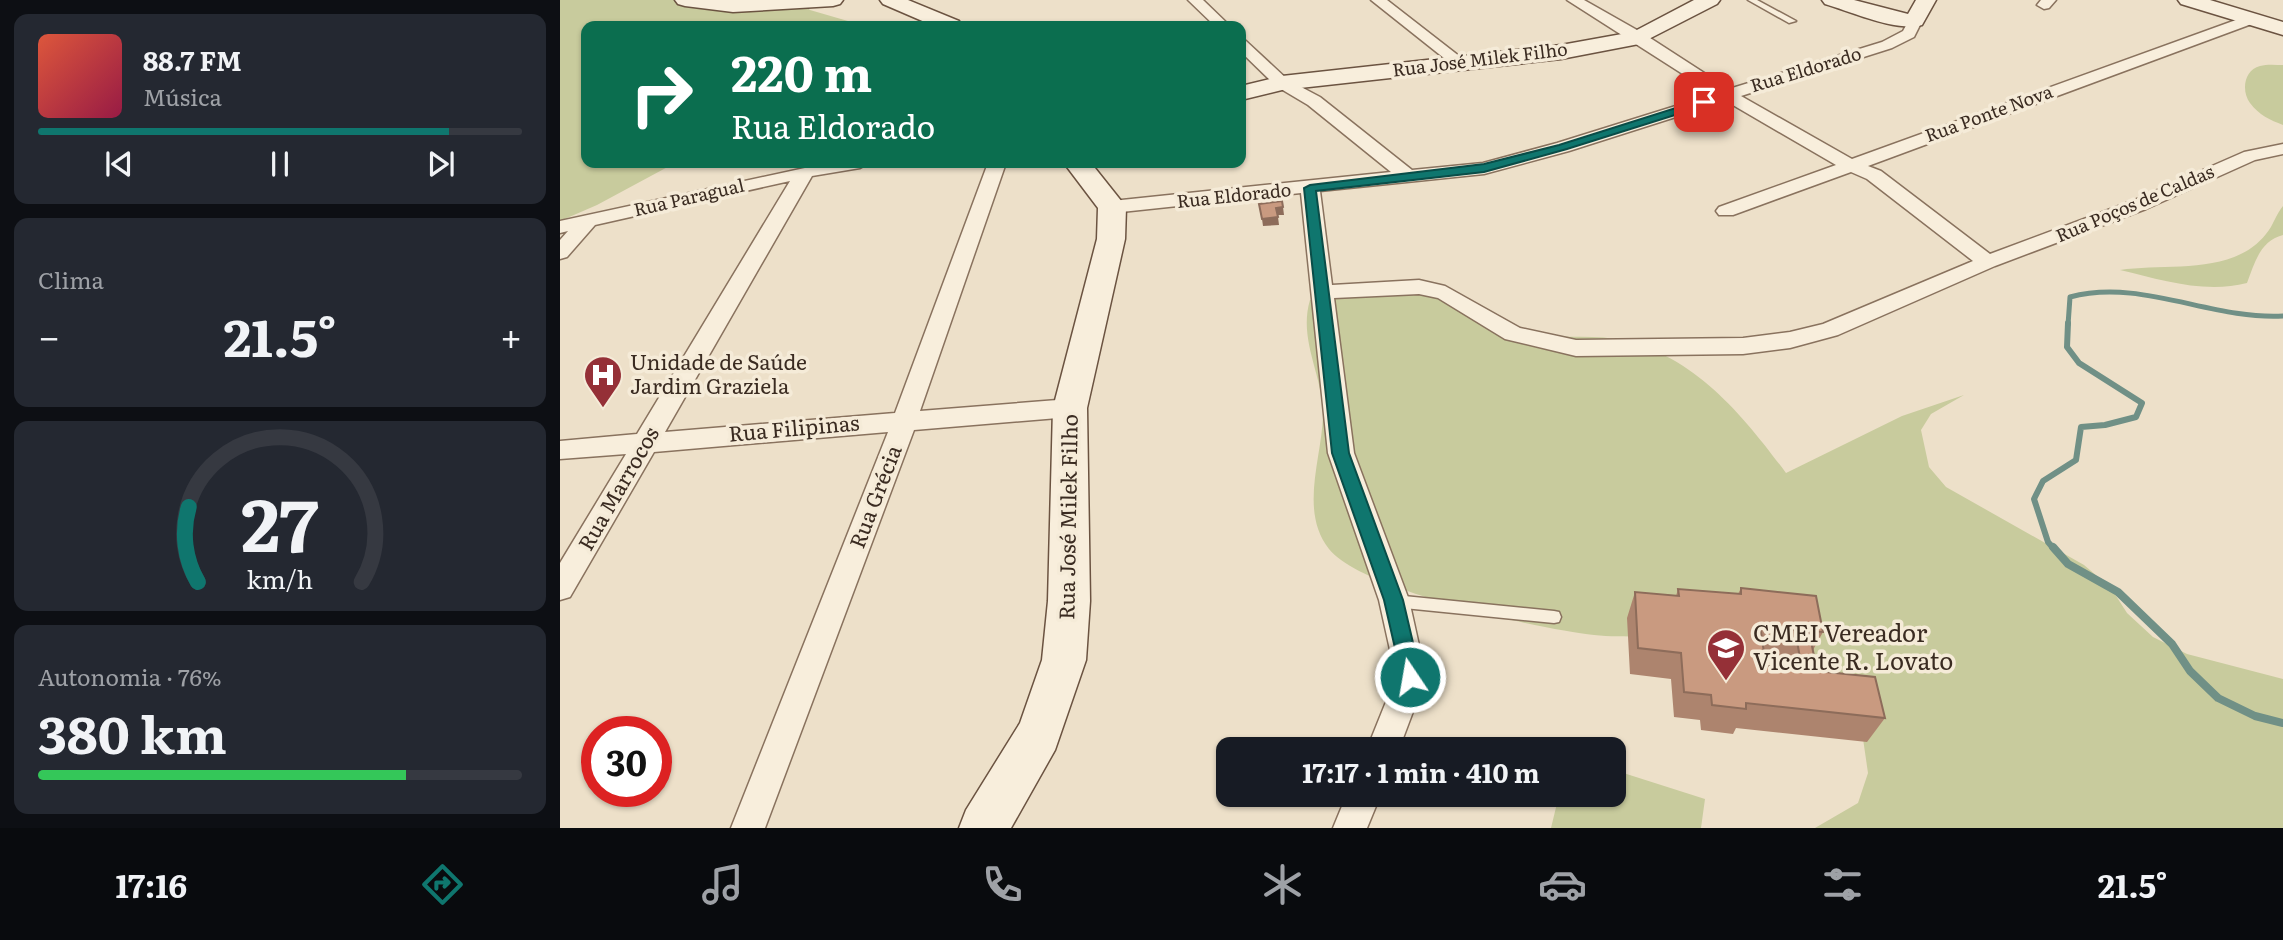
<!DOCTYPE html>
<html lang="pt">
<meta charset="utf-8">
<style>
:root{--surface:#171b24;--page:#242831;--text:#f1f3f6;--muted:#9ea1a6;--line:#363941;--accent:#0f766e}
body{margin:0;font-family:Literata,serif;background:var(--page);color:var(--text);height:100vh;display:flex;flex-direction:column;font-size:26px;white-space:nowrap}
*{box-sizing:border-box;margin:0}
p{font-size:23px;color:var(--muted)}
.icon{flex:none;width:38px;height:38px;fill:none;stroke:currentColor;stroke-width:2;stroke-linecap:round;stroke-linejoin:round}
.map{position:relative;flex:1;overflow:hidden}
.details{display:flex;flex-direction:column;gap:14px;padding:14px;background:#0d0f14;width:560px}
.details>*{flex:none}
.top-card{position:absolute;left:21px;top:21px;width:665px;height:147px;border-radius:14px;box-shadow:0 2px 5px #0004;background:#0b6e4f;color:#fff;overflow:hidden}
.speed{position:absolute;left:21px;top:716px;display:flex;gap:14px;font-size:35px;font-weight:700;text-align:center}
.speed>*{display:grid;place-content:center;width:91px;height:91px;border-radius:50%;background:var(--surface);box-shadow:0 2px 5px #0004;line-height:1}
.speed .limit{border:10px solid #d22;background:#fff;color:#111}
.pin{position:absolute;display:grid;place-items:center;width:60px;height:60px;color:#fff;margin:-30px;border-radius:14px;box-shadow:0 4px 10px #0006}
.me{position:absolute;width:77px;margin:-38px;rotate:348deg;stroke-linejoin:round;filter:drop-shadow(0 0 5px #0008)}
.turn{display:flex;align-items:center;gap:24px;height:147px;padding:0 35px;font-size:32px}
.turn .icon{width:91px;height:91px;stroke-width:2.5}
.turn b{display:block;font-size:49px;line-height:60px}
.big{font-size:52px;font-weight:700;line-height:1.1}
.details .card{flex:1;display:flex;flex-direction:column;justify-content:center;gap:10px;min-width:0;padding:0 24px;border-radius:14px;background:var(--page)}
.details .dial{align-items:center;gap:0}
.dial svg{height:182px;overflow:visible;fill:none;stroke:var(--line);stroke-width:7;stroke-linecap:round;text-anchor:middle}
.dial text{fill:var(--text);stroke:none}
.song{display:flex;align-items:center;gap:21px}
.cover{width:84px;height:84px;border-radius:10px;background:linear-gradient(135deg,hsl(10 70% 55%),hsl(340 70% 35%))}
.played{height:7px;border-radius:4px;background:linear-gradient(90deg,var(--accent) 85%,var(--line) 85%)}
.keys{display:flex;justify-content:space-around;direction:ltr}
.heat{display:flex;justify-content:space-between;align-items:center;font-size:38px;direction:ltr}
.charge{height:10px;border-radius:5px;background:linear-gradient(90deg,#34c759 76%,var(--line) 0)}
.trip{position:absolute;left:656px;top:737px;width:410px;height:70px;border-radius:14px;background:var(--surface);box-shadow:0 2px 5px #0004;font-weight:700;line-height:70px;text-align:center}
.menu{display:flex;height:112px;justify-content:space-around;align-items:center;background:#090b0e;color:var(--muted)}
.menu .icon{width:49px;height:49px}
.menu .current{color:var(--accent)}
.menu b{font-size:32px;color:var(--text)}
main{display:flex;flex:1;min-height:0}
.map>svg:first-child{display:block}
.green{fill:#c8cb9d}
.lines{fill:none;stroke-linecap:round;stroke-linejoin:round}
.stream-far2{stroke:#709086;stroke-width:5}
.stream-far1{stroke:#709086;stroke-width:6}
.stream{stroke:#709086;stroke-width:8}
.lane-casing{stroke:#89725e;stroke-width:3}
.street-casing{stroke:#89725e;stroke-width:3}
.secondary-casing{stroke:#6b5341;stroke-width:3}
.lane{fill:#f8eedc;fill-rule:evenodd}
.street{fill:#f8eedc;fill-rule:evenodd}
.secondary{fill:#f8eedc;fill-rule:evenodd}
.wall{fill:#ad846e;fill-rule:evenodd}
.shaded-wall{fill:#8d6c5a}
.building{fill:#c99a80;stroke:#8d6c5a;stroke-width:2;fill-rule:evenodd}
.route{fill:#0f766e;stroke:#0a4d48;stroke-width:2}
.labels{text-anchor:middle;stroke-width:7;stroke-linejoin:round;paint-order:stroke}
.far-street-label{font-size:18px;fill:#3a2b21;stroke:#f5ebd8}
.poi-label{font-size:21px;fill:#3a2b21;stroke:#f5ebd8;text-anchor:start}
.street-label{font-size:21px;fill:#3a2b21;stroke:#f5ebd8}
.near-poi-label{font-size:24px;fill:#3a2b21;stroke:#f5ebd8;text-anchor:start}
</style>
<main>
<section class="details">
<div class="card">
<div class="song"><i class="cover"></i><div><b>88.7 FM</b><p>Música</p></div></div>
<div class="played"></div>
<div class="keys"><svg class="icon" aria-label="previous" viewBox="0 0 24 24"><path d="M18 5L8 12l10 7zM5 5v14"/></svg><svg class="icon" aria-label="pause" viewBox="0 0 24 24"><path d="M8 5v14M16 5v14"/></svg><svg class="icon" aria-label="next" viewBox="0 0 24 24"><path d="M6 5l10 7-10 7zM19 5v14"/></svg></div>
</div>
<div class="card"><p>Clima</p>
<div class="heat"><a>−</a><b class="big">21.5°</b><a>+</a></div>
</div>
<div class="card dial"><svg viewBox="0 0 100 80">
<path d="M14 69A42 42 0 1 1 86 69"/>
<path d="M14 69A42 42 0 0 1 10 36" stroke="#0f766e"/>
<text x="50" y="56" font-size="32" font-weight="700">27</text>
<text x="50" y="72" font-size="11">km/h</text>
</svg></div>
<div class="card"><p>Autonomia · 76%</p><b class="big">380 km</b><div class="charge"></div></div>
</section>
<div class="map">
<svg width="1723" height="828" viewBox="0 0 1723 828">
<rect width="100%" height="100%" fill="#ede0c9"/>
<!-- green -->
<path class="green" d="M0 0H239L250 10 305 26H26V163H115L37 205 0 221Z
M1723 65V125C1710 120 1699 115 1690 103 1681 91 1684 70 1700 66 1707 64 1716 65 1723 65Z
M1723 206V235C1700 241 1695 262 1687 283 1645 294 1602 280 1560 270 1606 263 1673 276 1706 234 1713 226 1716 214 1723 206Z
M861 289C895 303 929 321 964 332 994 340 1025 334 1055 339 1132 352 1182 414 1226 473L1342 416 1404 395 1371 414 1361 430 1369 467 1386 487 1524 565 1551 588 1567 613 1593 637 1627 654 1723 679V828H1255L1298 803 1308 773 1301 725 1285 691 1251 652C1194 647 1138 641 1081 637 1066 636 1049 637 1034 635 979 629 801 590 769 549 739 511 762 458 763 415 763 375 738 340 750 300L789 294Z
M1054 770 1145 799 1141 828H991L999 795 1054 794Z"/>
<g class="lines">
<!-- stream-far2 -->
<path class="stream-far2" d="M1508 325 1510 297C1581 278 1651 320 1723 316"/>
<!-- stream-far1 -->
<path class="stream-far1" d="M1494 549 1488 542 1474 499 1483 481 1516 460 1521 427 1545 425 1576 417 1582 403 1519 363 1507 347 1508 323"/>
<!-- stream -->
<path class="stream" d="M1493 547 1508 564 1558 592 1612 644 1630 671 1658 698 1695 716 1723 723"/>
<defs>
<path id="lane" d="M1188 0H1197L1236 21 1229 23Z
M834 595 994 611 999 612 1001 617 999 622 994 623 834 607 829 605 827 601 829 597Z"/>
<path id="street" d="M628 0H643L670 26H655Z
M811 0H827L908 63 906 66H894Z
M1007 0H1024L1084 34 1169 89 1322 42 1343 31 1350 18H1360L1362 21 1354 37 1332 48 1181 96 1292 159 1687 16H1697L1699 19 1697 22 1308 166 1321 171 1430 254 1572 201 1684 152 1723 144V154L1695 160 1586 209 1435 266 1278 335 1230 348 1183 354 1016 356 945 339 878 298 859 294 774 298 794 453 849 600 866 677 839 749H807L836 677 819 600 768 453 741 193 552 213 542 207 552 201 831 172 748 105 716 86 681 52V39L686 41 728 80 760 97 852 170 923 163 997 143 1154 94ZM1166 101 1276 165 1159 207 1156 211 1159 215H1173L1291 172 1307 179 1413 261 1263 324 1230 332 1183 338 1016 340 960 328 885 286 859 280 772 285 760 191 924 174 1009 151Z
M1481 0H1496L1489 8 1484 9 1477 5Z
M268 163H309L300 168 252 176 105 432 335 413 428 163H446L360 411 510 399 519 402 522 408 519 414 510 417 354 430 205 828H171L328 432 94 452 10 597 0 600V563L66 454 0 459V441L77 434 230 181 35 225 7 257 0 259V240L8 231 0 233V221Z
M787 794H821L807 828H773Z"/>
<path id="secondary" d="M115 0H283L280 4 273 6 173 12 125 6 118 4Z
M320 0H348L399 21 402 26H374L323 4Z
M1134 0H1160L1157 4 1079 44 1001 59 722 90 681 100V86L722 76 1001 45 1073 32Z
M1262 0H1294L1348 14 1356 0H1376L1362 25C1336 32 1292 12 1265 4Z
M1618 0H1650L1723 22V35L1621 4Z
M504 163H531L566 207 565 239 527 408 530 601 526 660 495 750 451 828H399L406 810 460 723 482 660 488 601 493 408 537 239 538 208Z"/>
</defs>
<!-- lane casing -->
<use href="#lane" class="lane-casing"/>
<!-- street casing -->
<use href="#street" class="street-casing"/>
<!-- secondary casing -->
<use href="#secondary" class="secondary-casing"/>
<!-- lane -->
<use href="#lane" class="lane"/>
<!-- street -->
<use href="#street" class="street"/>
<!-- secondary -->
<use href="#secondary" class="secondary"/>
</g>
<!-- wall -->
<path class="wall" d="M1181 588 1263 632 1253 650 1257 671 1325 718 1307 742 1176 728 1173 734 1141 730 1140 720 1114 717 1111 679 1070 674 1067 618 1075 592 1116 596 1118 589 1178 594ZM1204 654 1221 656 1223 668 1206 666Z"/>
<!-- shaded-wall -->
<path class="shaded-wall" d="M723 207 724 215H717L716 208Z
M718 217 719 225 703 226 702 219Z"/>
<!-- building -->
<path class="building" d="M722 201 723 207 716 208 718 217 702 219 699 204Z
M1181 588 1256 596 1263 632 1249 631 1257 671 1315 677 1325 718 1186 703V709L1152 705 1151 695 1124 692 1121 653 1078 648 1075 592 1119 596 1118 589 1181 594ZM1200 626 1235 630 1242 669 1206 666Z"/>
<!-- route -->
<path class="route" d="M1144 99 1149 102 1147 105 1007 149 924 172 756 191 789 453 843 600 861 677 858 683 850 686 843 683 824 600 772 453 744 188 750 185 924 164 999 145Z"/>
<!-- icons -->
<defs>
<symbol id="hospital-pin" viewBox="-11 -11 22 30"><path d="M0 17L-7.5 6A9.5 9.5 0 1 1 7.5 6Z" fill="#953037" stroke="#f5ebd8"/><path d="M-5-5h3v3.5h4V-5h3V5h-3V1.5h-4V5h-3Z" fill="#fff"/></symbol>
<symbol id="school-pin" viewBox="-11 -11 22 30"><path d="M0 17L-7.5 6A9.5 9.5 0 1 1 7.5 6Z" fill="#953037" stroke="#f5ebd8"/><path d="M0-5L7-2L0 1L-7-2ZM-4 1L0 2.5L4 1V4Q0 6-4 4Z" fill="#fff"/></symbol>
</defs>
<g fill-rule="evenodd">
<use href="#hospital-pin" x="21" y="353" width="44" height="60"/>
<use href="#school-pin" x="1144" y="626" width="44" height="60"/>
</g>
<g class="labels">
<!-- far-street labels -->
<g class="far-street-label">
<text transform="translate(920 60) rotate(-7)" y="6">Rua José Milek Filho</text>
<text transform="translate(1246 70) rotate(-17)" y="6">Rua Eldorado</text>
<text transform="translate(1429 114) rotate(-20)" y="6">Rua Ponte Nova</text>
<text transform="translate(674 196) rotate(-6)" y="6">Rua Eldorado</text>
<text transform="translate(129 198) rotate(-13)" y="6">Rua Paragual</text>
<text transform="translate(1575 204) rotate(-23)" y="6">Rua Poços de Caldas</text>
</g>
<!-- poi labels -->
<g class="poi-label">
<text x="70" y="370">Unidade de Saúde<tspan x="70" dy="24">Jardim Graziela</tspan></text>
</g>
<!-- street labels -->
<g class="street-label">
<text transform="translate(234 429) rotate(-5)" y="7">Rua Filipinas</text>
<text transform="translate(59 489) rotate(-60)" y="7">Rua Marrocos</text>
<text transform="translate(316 497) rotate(-69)" y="7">Rua Grécia</text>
<text transform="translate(509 517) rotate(-89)" y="7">Rua José Milek Filho</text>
</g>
<!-- near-poi labels -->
<g class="near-poi-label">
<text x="1193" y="642">CMEI Vereador<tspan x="1193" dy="28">Vicente R. Lovato</tspan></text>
</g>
</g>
</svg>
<div class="speed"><div class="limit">30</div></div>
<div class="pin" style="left:1144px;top:102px;background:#d93025"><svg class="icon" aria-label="arrive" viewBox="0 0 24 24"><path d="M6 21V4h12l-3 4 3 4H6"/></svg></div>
<svg class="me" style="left:850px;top:677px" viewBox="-20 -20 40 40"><circle r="17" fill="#0f766e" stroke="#fff" stroke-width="3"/><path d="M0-11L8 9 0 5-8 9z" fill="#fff"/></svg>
<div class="trip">17:17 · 1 min · 410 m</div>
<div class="top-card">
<div class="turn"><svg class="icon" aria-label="right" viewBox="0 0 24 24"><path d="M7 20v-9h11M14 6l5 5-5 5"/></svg><div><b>220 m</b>Rua Eldorado</div></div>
</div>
</div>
</main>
<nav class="menu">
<b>17:16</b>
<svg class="icon current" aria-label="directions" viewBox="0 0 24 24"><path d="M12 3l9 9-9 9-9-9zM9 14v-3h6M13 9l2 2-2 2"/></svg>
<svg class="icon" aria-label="music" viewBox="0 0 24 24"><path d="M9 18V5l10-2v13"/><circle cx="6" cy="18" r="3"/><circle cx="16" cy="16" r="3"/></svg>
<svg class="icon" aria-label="phone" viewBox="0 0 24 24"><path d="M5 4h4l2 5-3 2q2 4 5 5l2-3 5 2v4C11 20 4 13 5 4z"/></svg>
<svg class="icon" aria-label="climate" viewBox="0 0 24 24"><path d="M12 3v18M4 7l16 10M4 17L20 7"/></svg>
<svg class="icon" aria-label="car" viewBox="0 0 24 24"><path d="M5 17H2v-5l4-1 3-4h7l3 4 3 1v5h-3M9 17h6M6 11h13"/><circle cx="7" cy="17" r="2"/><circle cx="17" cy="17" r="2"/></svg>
<svg class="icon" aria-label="filters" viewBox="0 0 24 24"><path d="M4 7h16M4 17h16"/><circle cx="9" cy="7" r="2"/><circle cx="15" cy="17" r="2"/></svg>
<b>21.5°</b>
</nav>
